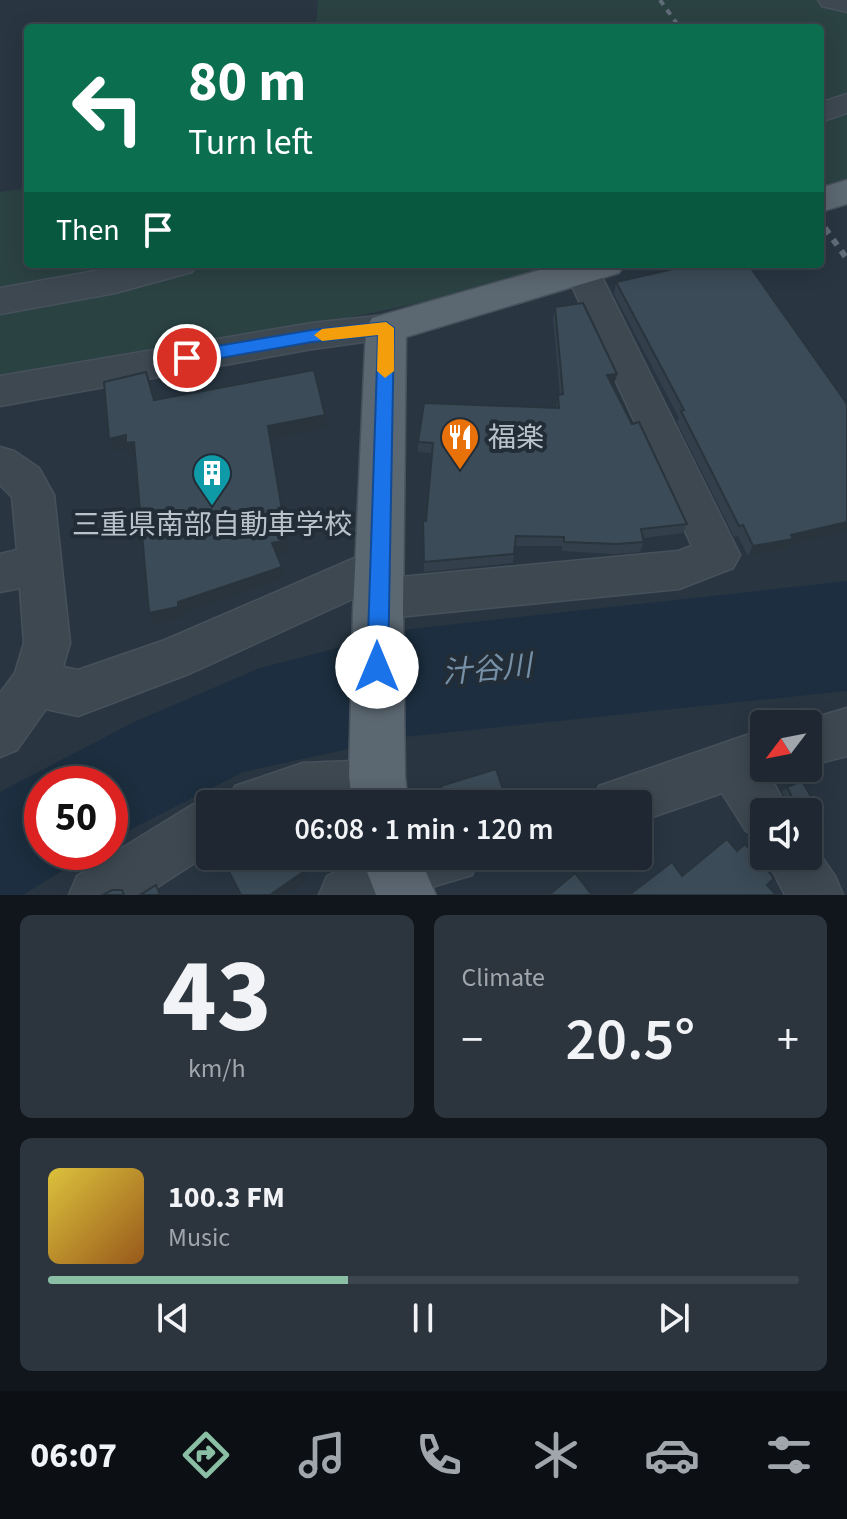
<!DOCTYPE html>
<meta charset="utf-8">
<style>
:root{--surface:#1f2832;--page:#2c343e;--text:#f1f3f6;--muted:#a1a6ac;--line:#3c444d;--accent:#8abfa5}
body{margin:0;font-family:"Source Sans 3","Noto Sans JP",sans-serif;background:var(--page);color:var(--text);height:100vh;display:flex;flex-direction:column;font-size:30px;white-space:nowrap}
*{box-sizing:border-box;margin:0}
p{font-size:26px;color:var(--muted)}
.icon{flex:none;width:44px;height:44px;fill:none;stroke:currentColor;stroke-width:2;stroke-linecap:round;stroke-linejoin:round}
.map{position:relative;height:895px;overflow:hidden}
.details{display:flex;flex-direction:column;gap:20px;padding:20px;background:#11161c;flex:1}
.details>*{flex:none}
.guide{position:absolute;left:24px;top:24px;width:800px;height:244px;border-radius:8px;box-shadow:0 4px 20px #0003,0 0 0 2px var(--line);background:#0b6e4f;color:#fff;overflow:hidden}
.needle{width:52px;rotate:238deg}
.buttons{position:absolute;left:750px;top:710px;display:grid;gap:16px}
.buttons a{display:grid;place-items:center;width:72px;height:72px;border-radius:8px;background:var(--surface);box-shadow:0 4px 20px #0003,0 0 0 2px var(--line);font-size:40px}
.speed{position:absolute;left:24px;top:766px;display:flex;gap:16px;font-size:40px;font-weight:700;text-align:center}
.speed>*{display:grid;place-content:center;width:104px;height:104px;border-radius:50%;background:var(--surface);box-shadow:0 4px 20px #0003,0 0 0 2px var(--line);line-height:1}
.speed .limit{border:12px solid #d22;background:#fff;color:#111}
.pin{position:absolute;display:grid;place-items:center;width:68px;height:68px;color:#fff;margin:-34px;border:4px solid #fff;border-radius:50%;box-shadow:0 2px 8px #0007}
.me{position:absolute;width:88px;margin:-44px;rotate:0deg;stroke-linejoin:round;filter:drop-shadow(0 0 6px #0008)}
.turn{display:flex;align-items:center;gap:28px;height:168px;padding:0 32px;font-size:36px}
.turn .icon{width:104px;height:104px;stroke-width:2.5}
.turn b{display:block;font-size:56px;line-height:68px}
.then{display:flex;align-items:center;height:76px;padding:0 32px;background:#0003;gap:16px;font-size:30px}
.big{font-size:60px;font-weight:600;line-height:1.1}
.details .widget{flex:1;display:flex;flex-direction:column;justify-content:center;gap:12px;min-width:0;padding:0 28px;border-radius:12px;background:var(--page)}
.details .dial{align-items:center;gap:0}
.dial b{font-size:104px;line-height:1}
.song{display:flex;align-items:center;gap:24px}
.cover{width:96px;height:96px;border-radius:12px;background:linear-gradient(135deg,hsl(50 70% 55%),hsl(30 70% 35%))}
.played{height:8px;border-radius:4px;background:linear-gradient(90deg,var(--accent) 40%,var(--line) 40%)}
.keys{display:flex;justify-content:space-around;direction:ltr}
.heat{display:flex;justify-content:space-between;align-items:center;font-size:44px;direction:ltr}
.details .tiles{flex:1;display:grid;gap:20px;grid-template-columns:1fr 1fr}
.widget:last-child{grid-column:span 2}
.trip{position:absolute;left:196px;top:790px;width:456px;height:80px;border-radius:8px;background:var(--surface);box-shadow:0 4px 20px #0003,0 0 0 2px var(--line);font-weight:600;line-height:80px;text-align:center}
.tab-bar{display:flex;height:128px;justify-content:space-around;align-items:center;background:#0c1014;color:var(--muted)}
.tab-bar .icon{width:56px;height:56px}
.tab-bar .on{color:var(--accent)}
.tab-bar b{font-size:36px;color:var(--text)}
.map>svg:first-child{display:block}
.green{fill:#2b4243}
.water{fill:#1c2e3f}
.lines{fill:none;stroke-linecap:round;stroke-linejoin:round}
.minor-casing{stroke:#47515b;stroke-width:3}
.major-casing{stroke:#47515b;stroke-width:3}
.minor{fill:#3d4851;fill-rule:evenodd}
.major{fill:#5b6771;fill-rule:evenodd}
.rail-far1{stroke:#606c78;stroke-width:4;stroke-dasharray:6 6;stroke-linecap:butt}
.rail{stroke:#606c78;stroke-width:6;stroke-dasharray:7 7;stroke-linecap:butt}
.wall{fill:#33404b}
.shaded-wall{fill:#29343d}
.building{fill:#3b4b57;stroke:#29343d;stroke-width:2}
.route{fill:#1a73e8;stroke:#114b97;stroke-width:2}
.slow{fill:#f59e0b}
.labels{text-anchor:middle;stroke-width:8;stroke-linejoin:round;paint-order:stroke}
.poi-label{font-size:28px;fill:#bac3cb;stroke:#222d37;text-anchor:start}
.water-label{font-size:30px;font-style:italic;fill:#7690a7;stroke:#222d37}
</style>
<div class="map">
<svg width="847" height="895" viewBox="0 0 847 895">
<rect width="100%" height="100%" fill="#293642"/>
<!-- green -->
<path class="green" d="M318 0H847V188L820 200V28H316Z
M28 188V264H606L0 390V192Z"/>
<!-- water -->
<path class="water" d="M847 581V691L404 737 243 772 110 840V784H42V852H92L23 895H0V792L134 722 260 668 411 629Z"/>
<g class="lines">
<defs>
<path id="minor" d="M818 0H847V12L822 6Z
M847 94V113L820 122V103Z
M134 264H197L192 272 115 293 0 314V288Z
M569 264H595L599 271 740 555 733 568 679 589 378 619 362 613 357 597 191 673 78 716 46 709 17 750 0 757V693L15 673 24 643 20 588 0 592V554L17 550 12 497 0 485V447L14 451 39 468 54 495 70 643 63 667 78 670 165 640 357 557 379 555 395 560 400 577 678 551 692 546 565 271Z
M386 315 399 319 404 328 399 337 312 349 0 406V376L312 323Z
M847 708V756L808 766V724H793Z
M764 729V768H783L770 776 789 812H764V839L746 831 722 793 638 822V804H591L599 786Z
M378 760 396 767 403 785 393 804H227L235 786 303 763Z
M210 797 227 804H210V853L145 895H69L77 876 192 805Z
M808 837 835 876 843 895H785L765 856H808Z
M368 856H479L472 875 405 895H319L327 876Z"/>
<path id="major" d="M847 180V204L820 212V188Z
M561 264H625L619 273 406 337 403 612 405 776 408 804H352L349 776 353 612 366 328 372 318Z
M361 856H419L436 895H376Z"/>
</defs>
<!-- minor casing -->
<use href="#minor" class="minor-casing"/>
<!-- major casing -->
<use href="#major" class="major-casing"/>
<!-- minor -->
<use href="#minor" class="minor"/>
<!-- major -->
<use href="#major" class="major"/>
<!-- rail-far1 -->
<path class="rail-far1" d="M660 0 680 28
M820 222 826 230"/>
<!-- rail -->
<path class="rail" d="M825 228 847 259"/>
</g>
<!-- wall -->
<path class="wall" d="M616 282 790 544 787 549 748 556 738 536 734 537 677 422 679 418 614 294Z
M555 307 617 374 614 384 611 385 687 524 683 533 643 538 644 542 640 552 613 554 562 551V546H515L513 563 424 572 423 521H426L432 453 418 452V442L556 408 558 395H560L553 318Z
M802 781 824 819 818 824 808 829V812H784L790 809 782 792 787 787Z
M441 786 508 804H443L441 797Z"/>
<!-- shaded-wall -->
<path class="shaded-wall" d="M617 374 614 384 604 386 607 375Z
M325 415 327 428 270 439 289 552 275 555 272 543 268 426Z
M126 435 134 442 139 454 131 456 128 449 115 451 109 439Z
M847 522V531L790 544 787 549 748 556 753 546 791 535Z
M282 567 285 578 183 613V618L154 624 149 613Z
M824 819 818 824 808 829V826Z
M303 872 307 881 286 895H270Z"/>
<!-- building -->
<path class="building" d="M695 264H748L847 404V522L791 535 793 539 753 546 743 525 739 526 681 411 684 410 616 282Z
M583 303 617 374 607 375 632 424 639 422 687 524 641 529 644 542 616 544 564 542V537L516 536 514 554 424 562 423 521H426L433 443 418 442 424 403 559 408 558 395 563 394 555 307Z
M314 370 325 415 268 426 287 540 272 543 282 567 178 602V607L149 613 134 442 126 443V435L109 439 104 382 146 372 154 400Z
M496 769 508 804H447L441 786Z
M802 781 824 819 808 826V812H788L787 810 797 807 787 787Z
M727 839 737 851 745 844 774 878 767 885 776 895H629L672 862 682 876Z
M221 856H294L303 872 270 895H241Z
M575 873 592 895H549Z
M156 885 160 895H140Z
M112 890H122L124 895H103Z"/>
<!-- route -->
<path class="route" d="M386 322 394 328 388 667 385 674 377 677 370 674 367 667 378 335 312 342 187 364 179 358 187 351 312 330Z"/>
<!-- slow -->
<path class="slow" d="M386 322 394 328V371L385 378 377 371 378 335 322 341 314 335 322 329Z"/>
<!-- icons -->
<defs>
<symbol id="restaurant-pin" viewBox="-11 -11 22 30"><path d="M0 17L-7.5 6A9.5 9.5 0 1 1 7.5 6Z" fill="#e8710a" stroke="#222d37"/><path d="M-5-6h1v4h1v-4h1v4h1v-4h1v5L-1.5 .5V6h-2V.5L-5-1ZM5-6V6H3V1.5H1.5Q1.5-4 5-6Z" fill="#fff"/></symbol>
<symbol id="building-pin" viewBox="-11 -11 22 30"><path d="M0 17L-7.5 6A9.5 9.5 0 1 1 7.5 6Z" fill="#0f9aa8" stroke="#222d37"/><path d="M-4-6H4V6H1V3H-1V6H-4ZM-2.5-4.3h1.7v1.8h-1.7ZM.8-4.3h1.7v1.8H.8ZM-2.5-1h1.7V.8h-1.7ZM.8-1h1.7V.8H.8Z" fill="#fff"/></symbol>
</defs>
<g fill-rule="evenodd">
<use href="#restaurant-pin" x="438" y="415" width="44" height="60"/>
<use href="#building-pin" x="190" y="451" width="44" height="60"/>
</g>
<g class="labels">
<!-- poi labels -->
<g class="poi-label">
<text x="488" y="447">福楽</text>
<text x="212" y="534" text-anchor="middle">三重県南部自動車学校</text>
</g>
<!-- water labels -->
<g class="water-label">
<text transform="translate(487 669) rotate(-5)" y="10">汁谷川</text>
</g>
</g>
</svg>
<div class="buttons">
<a><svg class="needle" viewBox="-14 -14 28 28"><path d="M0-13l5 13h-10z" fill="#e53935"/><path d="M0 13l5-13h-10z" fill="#a1a6ac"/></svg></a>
<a><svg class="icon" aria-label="sound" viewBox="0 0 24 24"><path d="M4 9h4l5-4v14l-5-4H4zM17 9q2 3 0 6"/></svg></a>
</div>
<div class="speed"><div class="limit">50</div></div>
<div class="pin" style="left:187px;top:358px;background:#d93025"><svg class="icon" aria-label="arrive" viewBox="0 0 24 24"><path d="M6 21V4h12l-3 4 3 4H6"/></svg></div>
<svg class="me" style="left:377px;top:667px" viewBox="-20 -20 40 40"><circle r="19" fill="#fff"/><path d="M0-13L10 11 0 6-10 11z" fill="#1a73e8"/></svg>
<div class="trip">06:08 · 1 min · 120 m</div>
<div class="guide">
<div class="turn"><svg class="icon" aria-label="left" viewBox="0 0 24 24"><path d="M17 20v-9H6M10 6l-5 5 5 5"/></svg><div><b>80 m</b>Turn left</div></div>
<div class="then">Then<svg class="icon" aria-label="arrive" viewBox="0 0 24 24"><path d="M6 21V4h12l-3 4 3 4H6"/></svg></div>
</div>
</div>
<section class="details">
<div class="tiles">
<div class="widget dial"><b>43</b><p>km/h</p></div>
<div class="widget"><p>Climate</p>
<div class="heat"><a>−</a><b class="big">20.5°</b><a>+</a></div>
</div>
<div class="widget">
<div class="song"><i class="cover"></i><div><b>100.3 FM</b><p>Music</p></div></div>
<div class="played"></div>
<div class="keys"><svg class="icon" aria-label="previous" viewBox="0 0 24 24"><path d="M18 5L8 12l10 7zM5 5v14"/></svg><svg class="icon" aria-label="pause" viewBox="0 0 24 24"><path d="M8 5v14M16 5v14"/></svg><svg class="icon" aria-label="next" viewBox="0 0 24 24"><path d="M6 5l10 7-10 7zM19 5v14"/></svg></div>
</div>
</div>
</section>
<nav class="tab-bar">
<b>06:07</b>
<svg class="icon on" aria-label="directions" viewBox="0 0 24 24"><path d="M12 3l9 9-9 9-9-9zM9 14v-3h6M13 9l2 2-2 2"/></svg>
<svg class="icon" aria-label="music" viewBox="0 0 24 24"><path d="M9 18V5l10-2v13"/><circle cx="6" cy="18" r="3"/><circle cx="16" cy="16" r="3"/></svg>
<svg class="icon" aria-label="phone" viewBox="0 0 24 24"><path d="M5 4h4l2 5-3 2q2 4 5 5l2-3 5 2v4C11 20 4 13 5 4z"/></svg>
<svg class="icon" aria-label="climate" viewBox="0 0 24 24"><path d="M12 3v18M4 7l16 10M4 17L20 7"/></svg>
<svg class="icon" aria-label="car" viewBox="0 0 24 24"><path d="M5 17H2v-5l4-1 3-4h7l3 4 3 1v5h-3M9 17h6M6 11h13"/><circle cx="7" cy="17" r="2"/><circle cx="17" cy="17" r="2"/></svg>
<svg class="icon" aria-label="filters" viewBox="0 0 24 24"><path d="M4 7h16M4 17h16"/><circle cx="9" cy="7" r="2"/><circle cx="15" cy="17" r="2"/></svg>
</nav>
